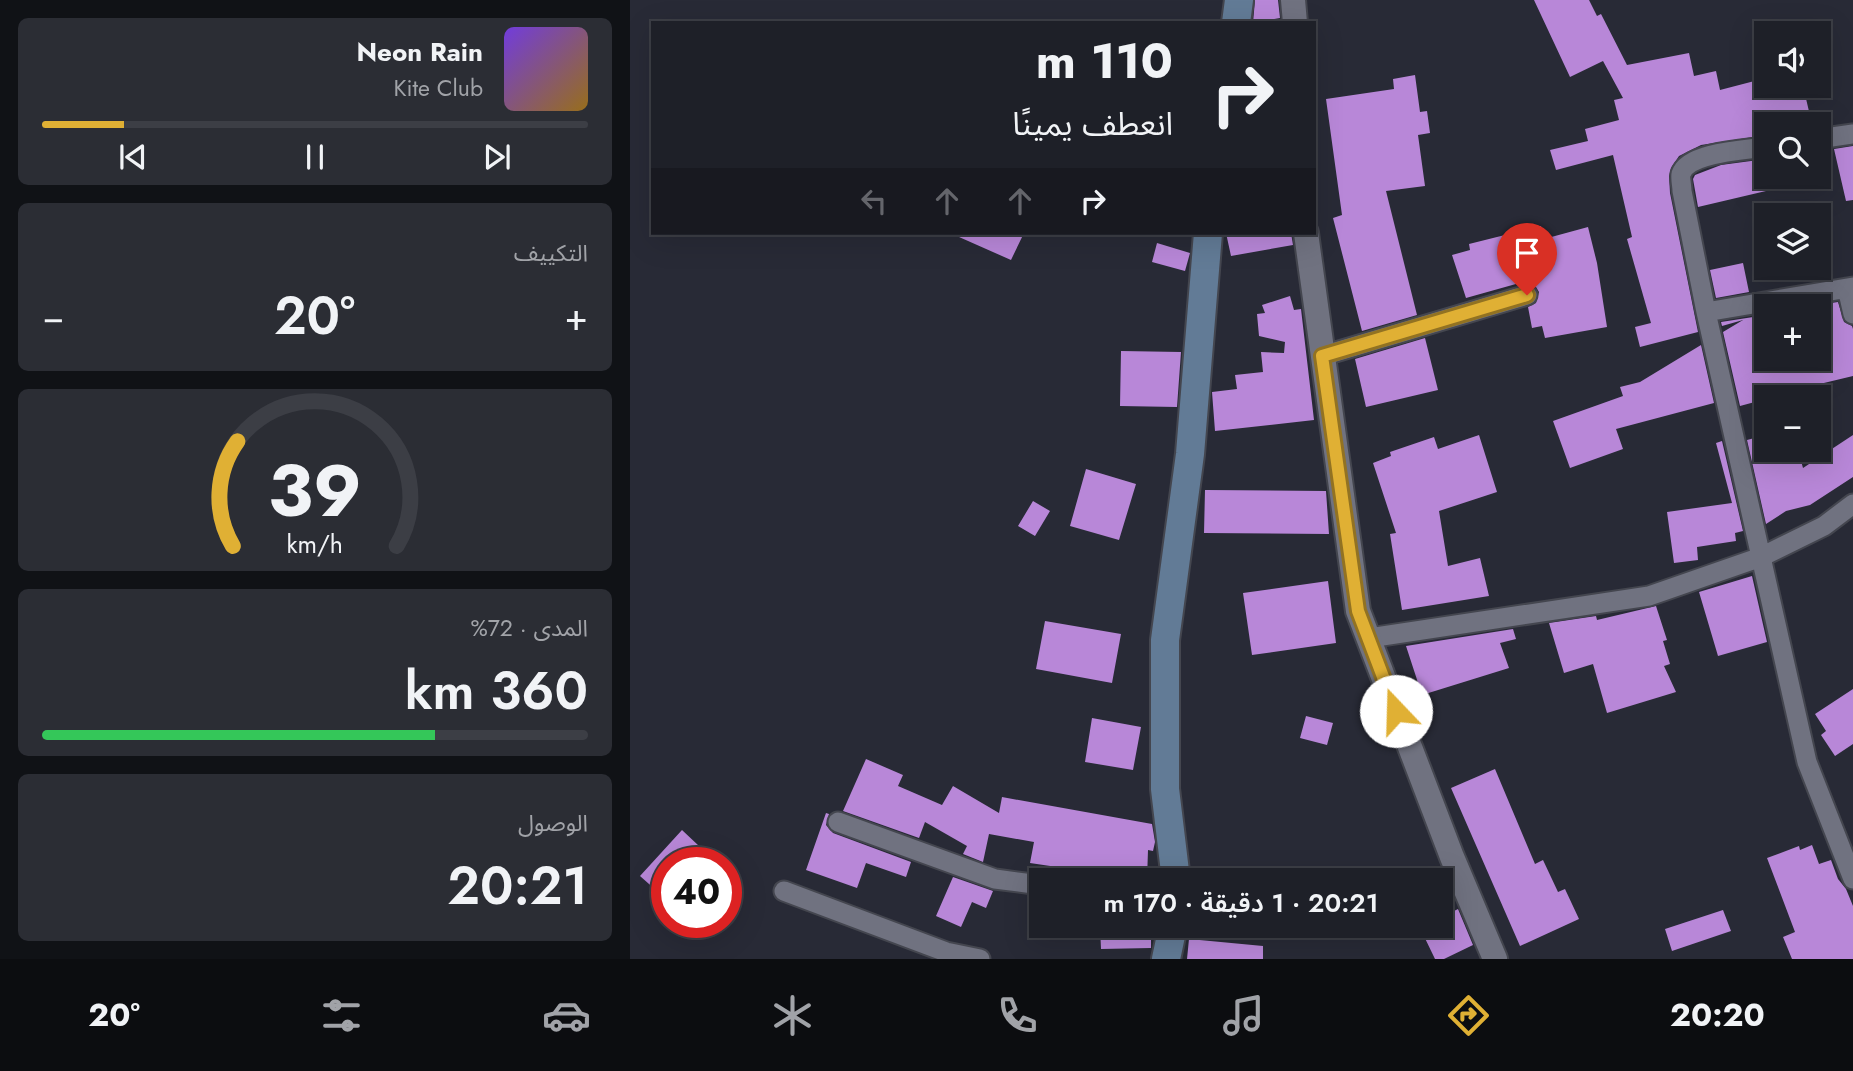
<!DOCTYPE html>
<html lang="ar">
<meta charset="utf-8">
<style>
:root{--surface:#1e2028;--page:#2b2d34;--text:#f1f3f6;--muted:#a1a3a8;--line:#3c3e45;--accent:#e0b034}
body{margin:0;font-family:Jost,"Noto Sans Arabic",sans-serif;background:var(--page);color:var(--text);direction:rtl;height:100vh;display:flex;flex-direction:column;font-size:26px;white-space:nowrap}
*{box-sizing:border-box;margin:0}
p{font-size:23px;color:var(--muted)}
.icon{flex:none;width:38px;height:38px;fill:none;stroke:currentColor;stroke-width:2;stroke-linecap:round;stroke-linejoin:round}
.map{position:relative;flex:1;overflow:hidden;direction:ltr}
.side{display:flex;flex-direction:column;gap:18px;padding:18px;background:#101216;width:630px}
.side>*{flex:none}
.guide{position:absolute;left:21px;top:21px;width:665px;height:214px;border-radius:0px;box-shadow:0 7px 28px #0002,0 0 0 2px var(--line);direction:rtl;background:#1e2028;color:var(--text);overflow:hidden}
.fabs{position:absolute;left:1124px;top:21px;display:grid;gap:14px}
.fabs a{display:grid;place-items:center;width:77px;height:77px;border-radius:0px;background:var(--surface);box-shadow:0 7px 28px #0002,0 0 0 2px var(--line);font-size:35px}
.speed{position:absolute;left:21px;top:847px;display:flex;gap:14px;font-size:35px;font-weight:700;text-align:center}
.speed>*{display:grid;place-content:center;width:91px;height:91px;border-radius:50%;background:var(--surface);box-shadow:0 7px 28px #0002,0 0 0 2px var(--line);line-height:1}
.speed .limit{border:10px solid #d22;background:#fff;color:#111}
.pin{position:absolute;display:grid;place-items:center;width:60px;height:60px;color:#fff;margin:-72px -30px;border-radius:50% 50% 50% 0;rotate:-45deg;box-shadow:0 0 7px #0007}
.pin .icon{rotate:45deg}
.me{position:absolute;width:77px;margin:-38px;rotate:339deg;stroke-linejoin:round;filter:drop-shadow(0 0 5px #0008)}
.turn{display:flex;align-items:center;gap:24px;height:147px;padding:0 28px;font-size:32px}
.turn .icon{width:91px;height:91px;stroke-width:2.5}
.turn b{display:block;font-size:49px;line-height:60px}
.lanes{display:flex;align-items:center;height:66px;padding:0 28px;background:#0003;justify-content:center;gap:35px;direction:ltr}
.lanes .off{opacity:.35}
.big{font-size:52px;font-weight:600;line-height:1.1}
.side .tile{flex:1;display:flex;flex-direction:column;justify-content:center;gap:10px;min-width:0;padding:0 24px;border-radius:10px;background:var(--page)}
.side .dial{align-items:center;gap:0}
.dial svg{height:182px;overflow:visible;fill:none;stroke:var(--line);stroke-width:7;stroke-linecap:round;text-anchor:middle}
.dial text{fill:var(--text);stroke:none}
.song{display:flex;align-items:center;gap:21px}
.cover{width:84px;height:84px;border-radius:10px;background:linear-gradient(135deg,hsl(260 70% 55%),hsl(40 70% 35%))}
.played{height:7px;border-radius:4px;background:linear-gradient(90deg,var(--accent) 15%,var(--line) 15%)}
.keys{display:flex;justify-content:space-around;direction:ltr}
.heat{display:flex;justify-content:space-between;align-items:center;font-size:38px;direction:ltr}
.charge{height:10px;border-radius:5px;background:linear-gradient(90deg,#34c759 72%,var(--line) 0)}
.trip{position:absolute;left:399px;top:868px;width:424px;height:70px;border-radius:0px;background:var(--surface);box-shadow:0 7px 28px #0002,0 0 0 2px var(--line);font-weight:600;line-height:70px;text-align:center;direction:rtl}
.dock{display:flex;height:112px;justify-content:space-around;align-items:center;background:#0c0d10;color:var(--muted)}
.dock .icon{width:49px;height:49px}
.dock .selected{color:var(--accent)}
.dock b{font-size:32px;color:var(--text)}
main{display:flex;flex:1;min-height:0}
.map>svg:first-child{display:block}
.building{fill:#b887d8}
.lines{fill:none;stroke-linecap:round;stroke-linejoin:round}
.minor-casing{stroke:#44464f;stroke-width:23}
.tertiary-casing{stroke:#44464f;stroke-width:28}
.secondary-casing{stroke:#44464f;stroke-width:32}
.minor{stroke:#707280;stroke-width:19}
.tertiary{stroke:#707280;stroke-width:24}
.secondary{stroke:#627b96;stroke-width:28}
.route-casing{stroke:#927222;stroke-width:18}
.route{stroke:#e0b034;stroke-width:12}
</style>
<main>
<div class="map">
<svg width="1223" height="959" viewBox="0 0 1223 959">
<rect width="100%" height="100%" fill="#282a36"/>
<!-- building -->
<path class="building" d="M625 0H648L650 18 623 23Z
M904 0H959L967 16 971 14 997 65 1059 53 1064 76 1086 71 1090 90 1136 78V86H1173L1182 124H1136V135L1071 145 1049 156 1041 168 1039 176 1040 193 1068 332 1010 347 1005 327 1021 323 997 239 1002 237 983 155 926 170 920 150 958 141 955 129 989 120 984 100 993 98 973 61 940 77Z
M785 75 790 112 797 111 800 133 788 135 795 186 756 191 787 315 732 331 703 218 712 215 696 99 764 89 763 79Z
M1223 146V200L1216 201 1204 149Z
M1136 159V191L1068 207 1063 179 1065 175 1091 165Z
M911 226 914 239 958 227 967 263 977 327 915 338 912 326 902 328 898 307 906 303 909 292 906 287 899 283 893 282 836 298 822 255 840 250 839 244Z
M320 233H394L381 260Z
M596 233H661L663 245 601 256Z
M527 243 560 253 555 271 522 262Z
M1113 263 1119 292 1086 298 1080 270Z
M660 296 664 310 671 309 684 420 585 431 582 392 607 389 605 375 633 372 631 352 654 353 655 342 629 336 627 314 635 313 632 305Z
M1208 302 1214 322 1222 326 1223 329V376L1136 397V399L1110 406 1093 332 1113 320 1092 326 1091 322 1136 315V359H1188V305Z
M795 338 808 390 736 407 725 359Z
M1071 345 1084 403 986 429 993 449 940 468 923 421 993 396 990 387 1010 382Z
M491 351 551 352 547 407 490 406Z
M849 435 867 492 809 511 818 566 850 558 859 596 772 610 760 534 766 533 743 463 761 456 760 452 804 437 808 449Z
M1136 435V450H1168L1173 468 1223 435V477L1180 505 1156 511 1136 524 1117 440Z
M1092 441 1113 531 1105 533 1106 541 1067 547 1068 560 1044 563 1037 512 1102 503 1086 443Z
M456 469 506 484 489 540 440 526Z
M575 490 696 491 699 534 574 533Z
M403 501 420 511 405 536 388 526Z
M1122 576 1137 642 1088 656 1069 592Z
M698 581 706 643 622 655 613 593Z
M1026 606 1037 640 1033 641 1040 664 1034 666 1046 692 977 713 963 664 934 673 919 623 966 616 967 620Z
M415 621 491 634 482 683 406 669Z
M883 629 886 639 870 643 879 668 792 695 776 646Z
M1223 689V744L1205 756 1191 735 1196 731 1185 714Z
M676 716 703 723 697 745 670 738Z
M462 718 511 727 503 770 455 762Z
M236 759 273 775 268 786 312 805 323 786 369 813 372 797 522 824 525 842 523 851 518 850 517 880 480 879 481 875 400 863 404 842 359 834 353 862 333 854 337 846 295 822 289 838 213 811Z
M865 769 905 864 913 860 928 892 935 889 949 919 890 946 821 788Z
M196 813 199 814 196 825 203 833 281 862 276 877 236 863 227 888 176 870Z
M52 830 87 863H37V900L10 876Z
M1182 845 1189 864 1201 860 1208 879 1216 889 1223 906V959H1162L1153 937 1165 932 1137 858 1169 846 1170 850Z
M323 877 363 891 356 908 342 902 331 927 306 916Z
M828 909 843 945 814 959H805L791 930 800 926H810V918Z
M1093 910 1101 931 1042 951 1035 929Z
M470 926H521V948L471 949Z
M559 939 633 946V959H557Z"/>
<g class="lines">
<defs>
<path id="minor" d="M1188 139 1223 134
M1136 147C1116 150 1058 152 1051 174 1050 178 1052 186 1052 191L1076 312 1177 762 1223 879
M1217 288 1223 314
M1076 312 1223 287
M692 356 897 295
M739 638 1019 596 1131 557 1194 526 1223 504
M208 822 365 879 411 885
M154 891 316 952 350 959"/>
<path id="tertiary" d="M663 0 665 23
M676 233 728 611 822 857 865 959"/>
<path id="secondary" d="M606 23 609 0
M546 880 535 789V640L560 454 578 233
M536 959 543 926"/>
</defs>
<!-- minor casing -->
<use href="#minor" class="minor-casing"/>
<!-- tertiary casing -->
<use href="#tertiary" class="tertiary-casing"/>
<!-- secondary casing -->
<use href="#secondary" class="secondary-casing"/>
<!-- minor -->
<use href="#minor" class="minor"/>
<!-- tertiary -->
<use href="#tertiary" class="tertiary"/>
<!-- secondary -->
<use href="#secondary" class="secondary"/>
</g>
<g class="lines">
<defs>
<path id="route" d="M766 711 728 611 692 356 897 295"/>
</defs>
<!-- route casing -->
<use href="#route" class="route-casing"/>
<!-- route -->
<use href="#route" class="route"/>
</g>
</svg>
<div class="fabs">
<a><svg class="icon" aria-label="sound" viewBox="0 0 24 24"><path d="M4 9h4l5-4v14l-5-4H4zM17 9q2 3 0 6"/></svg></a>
<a><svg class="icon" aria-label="search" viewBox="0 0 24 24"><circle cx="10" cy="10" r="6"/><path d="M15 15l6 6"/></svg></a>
<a><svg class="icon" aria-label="layers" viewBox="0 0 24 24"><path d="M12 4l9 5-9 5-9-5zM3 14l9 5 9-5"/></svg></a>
<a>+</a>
<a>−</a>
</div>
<div class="speed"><div class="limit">40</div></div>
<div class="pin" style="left:897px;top:295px;background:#d93025"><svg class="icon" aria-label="arrive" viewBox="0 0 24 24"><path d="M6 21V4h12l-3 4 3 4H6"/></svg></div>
<svg class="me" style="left:766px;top:711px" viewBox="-20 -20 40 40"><circle r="19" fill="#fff"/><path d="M0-13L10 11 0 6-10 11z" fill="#e0b034"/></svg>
<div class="trip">20:21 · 1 دقيقة · 170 m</div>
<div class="guide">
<div class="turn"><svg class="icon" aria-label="right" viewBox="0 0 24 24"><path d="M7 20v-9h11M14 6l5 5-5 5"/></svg><div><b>110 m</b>انعطف يمينًا</div></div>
<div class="lanes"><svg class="icon off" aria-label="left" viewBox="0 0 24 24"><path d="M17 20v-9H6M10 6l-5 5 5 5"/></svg><svg class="icon off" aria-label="ahead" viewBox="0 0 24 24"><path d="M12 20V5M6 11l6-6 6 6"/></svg><svg class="icon off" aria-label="ahead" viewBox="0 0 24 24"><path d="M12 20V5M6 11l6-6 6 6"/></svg><svg class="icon" aria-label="right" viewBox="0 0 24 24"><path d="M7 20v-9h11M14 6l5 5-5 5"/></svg></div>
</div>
</div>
<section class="side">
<div class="tile">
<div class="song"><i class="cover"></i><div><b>Neon Rain</b><p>Kite Club</p></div></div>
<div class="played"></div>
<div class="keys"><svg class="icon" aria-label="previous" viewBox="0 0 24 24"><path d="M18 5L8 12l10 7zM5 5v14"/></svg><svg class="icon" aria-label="pause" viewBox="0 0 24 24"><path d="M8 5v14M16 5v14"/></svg><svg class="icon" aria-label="next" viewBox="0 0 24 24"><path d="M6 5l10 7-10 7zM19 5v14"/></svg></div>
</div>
<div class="tile"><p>التكييف</p>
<div class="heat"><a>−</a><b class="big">20°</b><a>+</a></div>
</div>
<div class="tile dial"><svg viewBox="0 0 100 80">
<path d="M14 69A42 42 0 1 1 86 69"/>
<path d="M14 69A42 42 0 0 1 16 23" stroke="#e0b034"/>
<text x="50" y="56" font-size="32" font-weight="700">39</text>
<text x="50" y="72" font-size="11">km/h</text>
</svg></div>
<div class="tile"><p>المدى · 72%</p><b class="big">360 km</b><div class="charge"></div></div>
<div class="tile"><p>الوصول</p><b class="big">20:21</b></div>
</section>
</main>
<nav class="dock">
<b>20:20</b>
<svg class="icon selected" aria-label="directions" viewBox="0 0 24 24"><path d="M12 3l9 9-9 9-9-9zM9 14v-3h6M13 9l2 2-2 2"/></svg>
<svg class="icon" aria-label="music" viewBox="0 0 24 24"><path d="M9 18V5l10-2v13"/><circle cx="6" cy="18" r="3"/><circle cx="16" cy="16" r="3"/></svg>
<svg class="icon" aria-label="phone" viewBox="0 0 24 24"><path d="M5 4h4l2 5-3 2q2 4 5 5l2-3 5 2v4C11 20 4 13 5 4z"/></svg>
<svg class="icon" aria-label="climate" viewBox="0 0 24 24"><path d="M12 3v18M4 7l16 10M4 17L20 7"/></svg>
<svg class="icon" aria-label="car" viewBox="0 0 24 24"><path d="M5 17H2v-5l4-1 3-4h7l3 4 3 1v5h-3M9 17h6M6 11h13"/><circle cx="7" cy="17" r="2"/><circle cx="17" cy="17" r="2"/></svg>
<svg class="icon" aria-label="filters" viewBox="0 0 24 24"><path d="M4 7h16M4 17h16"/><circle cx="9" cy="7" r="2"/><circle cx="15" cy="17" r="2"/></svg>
<b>20°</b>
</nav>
